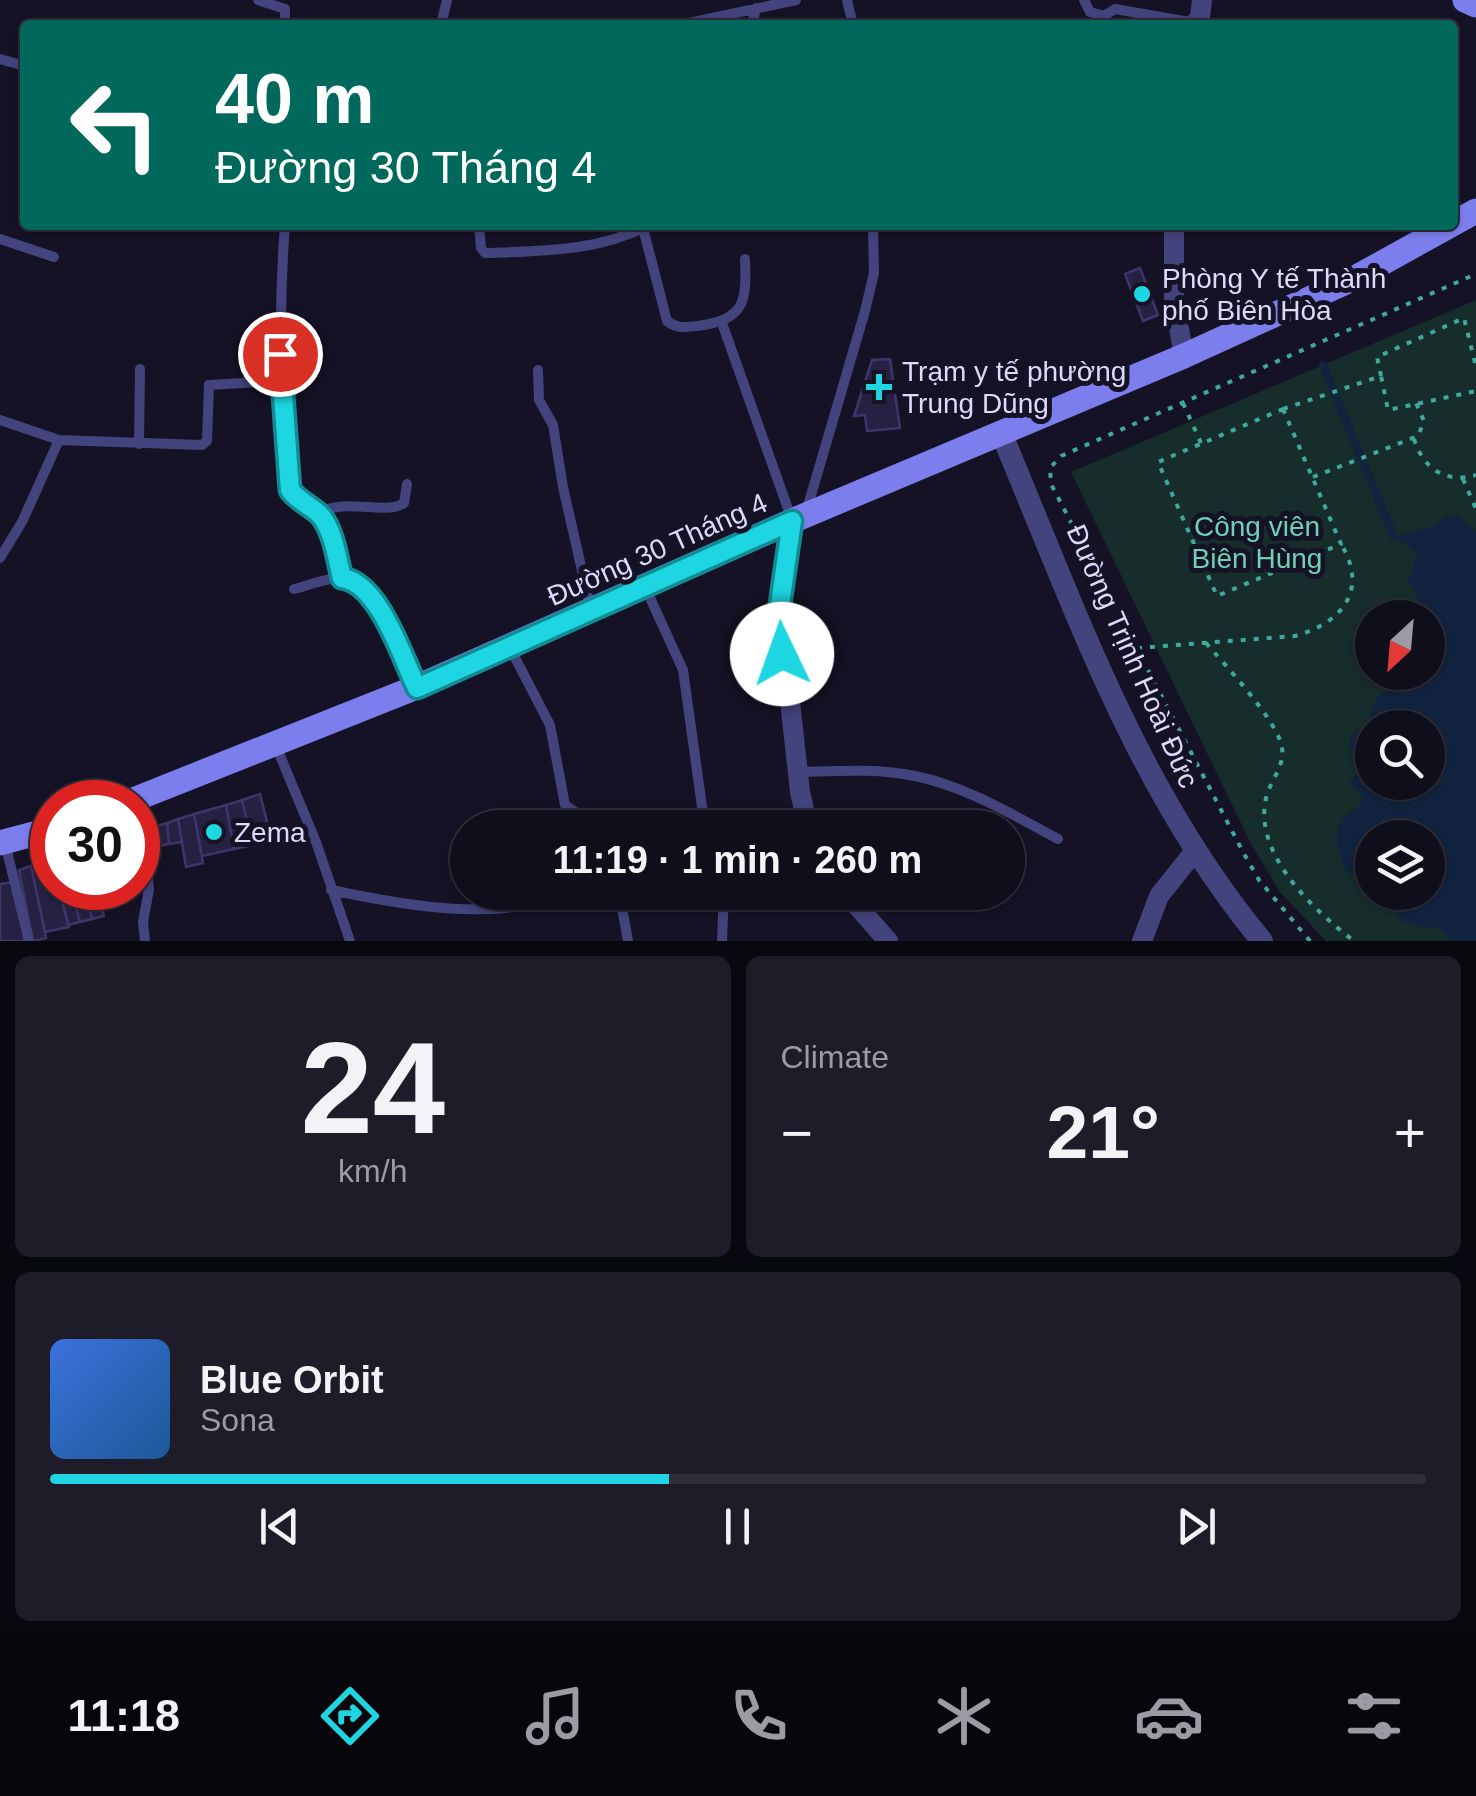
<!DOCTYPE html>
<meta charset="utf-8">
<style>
:root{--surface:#0f0e1b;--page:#1d1c28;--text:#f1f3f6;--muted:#9b9ca3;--line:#2f2e3a;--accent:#1dd6e2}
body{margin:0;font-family:Helvetica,sans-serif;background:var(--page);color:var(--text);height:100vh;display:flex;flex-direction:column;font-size:38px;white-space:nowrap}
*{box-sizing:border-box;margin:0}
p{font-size:32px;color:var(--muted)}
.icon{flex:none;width:55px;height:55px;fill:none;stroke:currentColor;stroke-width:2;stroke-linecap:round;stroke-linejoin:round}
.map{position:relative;height:941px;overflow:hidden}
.side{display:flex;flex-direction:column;gap:15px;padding:15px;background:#08080f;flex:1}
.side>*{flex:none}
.guide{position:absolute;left:20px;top:20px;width:1438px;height:210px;border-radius:10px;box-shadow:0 2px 8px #0004,0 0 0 2px var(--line);background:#00695c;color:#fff;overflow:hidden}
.needle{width:65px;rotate:206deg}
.controls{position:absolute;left:1355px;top:600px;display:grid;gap:20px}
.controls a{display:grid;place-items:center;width:90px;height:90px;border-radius:50%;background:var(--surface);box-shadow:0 2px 8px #0004,0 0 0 2px var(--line);font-size:50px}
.speed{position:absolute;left:30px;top:780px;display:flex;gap:20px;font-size:50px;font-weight:700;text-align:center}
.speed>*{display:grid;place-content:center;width:130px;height:130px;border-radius:50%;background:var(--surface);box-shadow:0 2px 8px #0004,0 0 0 2px var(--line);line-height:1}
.speed .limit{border:15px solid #d22;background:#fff;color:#111}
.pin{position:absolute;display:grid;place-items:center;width:85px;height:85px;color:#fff;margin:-42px;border:5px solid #fff;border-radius:50%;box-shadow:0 2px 10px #0007}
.me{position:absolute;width:110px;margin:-55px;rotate:357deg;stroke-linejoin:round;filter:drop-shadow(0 0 8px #0008)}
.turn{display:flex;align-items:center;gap:35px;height:210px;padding:0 30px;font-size:45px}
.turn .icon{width:130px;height:130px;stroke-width:2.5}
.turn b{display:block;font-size:70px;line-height:85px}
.big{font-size:75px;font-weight:700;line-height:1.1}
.side .widget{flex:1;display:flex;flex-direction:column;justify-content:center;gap:15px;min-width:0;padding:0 35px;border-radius:15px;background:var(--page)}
.side .dial{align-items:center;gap:0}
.dial b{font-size:130px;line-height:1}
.song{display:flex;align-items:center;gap:30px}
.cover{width:120px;height:120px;border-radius:15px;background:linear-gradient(135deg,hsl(220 70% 55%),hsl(210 70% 35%))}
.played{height:10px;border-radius:5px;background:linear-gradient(90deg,var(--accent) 45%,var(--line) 45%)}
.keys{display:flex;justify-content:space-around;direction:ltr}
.heat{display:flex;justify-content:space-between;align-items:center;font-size:55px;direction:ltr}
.side .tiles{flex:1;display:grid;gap:15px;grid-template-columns:1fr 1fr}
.widget:last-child{grid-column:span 2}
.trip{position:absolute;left:450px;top:810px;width:575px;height:100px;border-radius:50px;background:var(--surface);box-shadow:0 2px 8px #0004,0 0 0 2px var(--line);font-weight:700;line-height:100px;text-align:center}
.dock{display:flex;height:160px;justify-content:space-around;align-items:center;background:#06060b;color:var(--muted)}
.dock .icon{width:70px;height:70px}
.dock .active{color:var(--accent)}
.dock b{font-size:45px;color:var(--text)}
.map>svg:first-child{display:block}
.green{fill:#162d2b;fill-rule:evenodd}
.water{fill:#11233e;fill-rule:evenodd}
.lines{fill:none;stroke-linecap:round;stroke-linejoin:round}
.stream{stroke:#11233e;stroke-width:8}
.building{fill:#262042;stroke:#3e356b;stroke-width:2.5}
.path{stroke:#3fa99e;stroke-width:4;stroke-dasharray:5 8;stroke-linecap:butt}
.service{stroke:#43437d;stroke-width:10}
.minor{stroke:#43437d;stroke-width:20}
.tertiary{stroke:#43437d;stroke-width:22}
.secondary{stroke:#7c7eee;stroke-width:25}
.route-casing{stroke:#138b93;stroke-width:25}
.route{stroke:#1dd6e2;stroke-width:18}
.poi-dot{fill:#1dd6e2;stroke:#141224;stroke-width:4}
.labels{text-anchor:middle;stroke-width:10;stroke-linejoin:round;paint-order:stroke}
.poi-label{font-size:28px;fill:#dcd9fa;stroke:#141224;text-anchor:start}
.park-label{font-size:28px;fill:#6ed1b5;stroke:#141224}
.street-label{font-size:28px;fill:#dcd9fa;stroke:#141224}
</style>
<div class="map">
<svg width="1476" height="941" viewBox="0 0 1476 941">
<rect width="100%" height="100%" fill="#141224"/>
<!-- green -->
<path class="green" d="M1476 300V941H1326L1280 892 1252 846 1071 472ZM1372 618H1428V672H1372ZM1372 728H1428V782H1372ZM1372 838H1428V892H1372Z"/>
<!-- water -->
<path class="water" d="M1457 516 1476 531V941H1451L1440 928C1408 927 1398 924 1388 893L1428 892V838H1372V881L1361 880 1345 870C1334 838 1331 824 1360 805L1362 795 1349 783 1365 765 1348 745 1352 736 1368 724 1376 698 1393 685 1389 673 1428 672V618L1416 617 1418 599 1408 581 1418 554 1394 537 1432 527 1445 517ZM1372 728H1428V782H1372Z"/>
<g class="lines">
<!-- stream -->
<path class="stream" d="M1323 365 1394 537"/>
</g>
<!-- building -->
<path class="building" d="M1140 268 1158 315 1143 321 1125 274Z
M890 359 900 428 867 431 865 415 854 416 872 360Z
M260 794 272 841 253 845 242 800Z
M242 800 253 845 234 849 226 805Z
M226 805 234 849 202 856 194 814Z
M194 814 203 863 186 867 178 819Z
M178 819 182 842 169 844 167 823Z
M167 823 169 844 154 847 151 828Z
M52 861V888H59L69 927 45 932 31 866Z
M31 866 46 938 33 941 19 870Z
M13 882 25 941H0V884Z
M59 888H71L80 922 68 925Z
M71 888H85L92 919 80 922Z
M85 888H97L104 916 92 919Z"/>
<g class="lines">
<!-- path -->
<path class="path" d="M1381 376 1377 357 1464 318 1476 367
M1183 403 1201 443
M1283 409 1341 544 1217 596 1158 462Z
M1283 409 1381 376 1388 410 1476 391
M1414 439C1423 468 1445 484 1476 475
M1313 477 1418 436 1424 421 1416 403
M1463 479 1476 509
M1206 643C1224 664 1279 722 1282 748 1285 766 1270 781 1266 798 1253 855 1315 911 1354 941
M1137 648 1295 636C1342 623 1369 590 1341 544
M1310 941 1259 880 1243 852 1051 484 1050 468 1061 456 1476 274"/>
<!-- service -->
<path class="service" d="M258 0 285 9V25
M847 0 853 25
M1084 0 1090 12 1104 16 1115 9 1195 23
M441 25 447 0
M680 25 796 0
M752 25 756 8
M0 59 25 66
M285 225C278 314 280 400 290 489 299 502 312 506 321 516 334 532 337 559 342 578
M479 225 481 248 485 253C541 251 597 252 649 225
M643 228 667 321C677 329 685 327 697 326 744 320 747 303 745 259
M0 239 54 257
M722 323 792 520
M538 370 539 400 553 425 563 487 590 606
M0 420 59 440 202 445 207 441 209 385 280 381
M139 444 140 369
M807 509 865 311 874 273 873 225
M318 513C348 497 385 516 404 503L407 484
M0 558 22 522 59 440
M294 589C310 585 334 575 350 579 378 586 404 661 416 687
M646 589 683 670 705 828
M510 648 550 725 565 805 584 818 588 828
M276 746 316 842 350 941
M798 772C837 771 876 768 915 776 965 786 1013 815 1058 839
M140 798 149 889 143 922 145 941
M5 843 29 941
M331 890C407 906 497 923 572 892
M619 892 628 941
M722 941 724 892"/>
<!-- minor -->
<path class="minor" d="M1194 25 1200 17 1202 0
M1174 225V301L1184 356
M792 521 777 625 788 683 800 792 808 828
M845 892 888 941
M1142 941 1159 896 1194 852"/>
<!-- tertiary -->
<path class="tertiary" d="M1002 435C1076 611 1138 792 1262 941"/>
<!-- secondary -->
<path class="secondary" d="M1465 0 1476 5
M128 802 417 687 792 521 1184 356 1355 278 1476 211
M0 843 52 829"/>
</g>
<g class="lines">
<defs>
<path id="route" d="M280 354 290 490C299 502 312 506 321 516 334 532 337 559 342 578 379 583 402 657 417 688L792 521 777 625 782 654"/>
</defs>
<!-- route casing -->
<use href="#route" class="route-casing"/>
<!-- route -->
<use href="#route" class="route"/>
</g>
<!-- markers -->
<g class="poi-dot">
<circle cx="1142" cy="294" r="10"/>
<path d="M874 372h10v10h10v10h-10v10h-10v-10h-10v-10h10z"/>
<circle cx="214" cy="832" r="10"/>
</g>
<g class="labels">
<!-- poi labels -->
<g class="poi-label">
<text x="1162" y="288">Phòng Y tế Thành<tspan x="1162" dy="32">phố Biên Hòa</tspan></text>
<text x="902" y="381">Trạm y tế phường<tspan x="902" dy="32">Trung Dũng</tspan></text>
<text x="234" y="842">Zema</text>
</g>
<!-- park labels -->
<g class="park-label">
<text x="1257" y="536">Công viên<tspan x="1257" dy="32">Biên Hùng</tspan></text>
</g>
<!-- street labels -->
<g class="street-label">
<text transform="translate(657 549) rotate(-24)" y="10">Đường 30 Tháng 4</text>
<text transform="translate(1133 656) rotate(66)" y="10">Đường Trịnh Hoài Đức</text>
</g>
</g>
</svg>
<div class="controls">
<a><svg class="needle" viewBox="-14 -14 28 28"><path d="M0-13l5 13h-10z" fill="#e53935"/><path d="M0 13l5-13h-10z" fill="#9b9ca3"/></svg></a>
<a><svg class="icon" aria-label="search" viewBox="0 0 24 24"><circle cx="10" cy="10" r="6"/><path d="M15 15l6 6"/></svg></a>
<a><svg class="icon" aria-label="layers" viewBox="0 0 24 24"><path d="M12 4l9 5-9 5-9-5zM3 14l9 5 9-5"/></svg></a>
</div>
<div class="speed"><div class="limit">30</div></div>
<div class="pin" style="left:280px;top:354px;background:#d93025"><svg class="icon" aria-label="arrive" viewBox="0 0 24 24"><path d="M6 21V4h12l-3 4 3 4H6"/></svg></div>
<svg class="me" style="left:782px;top:654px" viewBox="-20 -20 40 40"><circle r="19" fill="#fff"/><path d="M0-13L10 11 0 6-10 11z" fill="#1dd6e2"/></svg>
<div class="trip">11:19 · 1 min · 260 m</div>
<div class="guide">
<div class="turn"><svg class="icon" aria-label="left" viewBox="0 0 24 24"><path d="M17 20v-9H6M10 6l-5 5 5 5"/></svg><div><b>40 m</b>Đường 30 Tháng 4</div></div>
</div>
</div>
<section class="side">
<div class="tiles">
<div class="widget dial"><b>24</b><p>km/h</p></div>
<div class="widget"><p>Climate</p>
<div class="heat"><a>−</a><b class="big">21°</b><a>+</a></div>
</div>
<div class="widget">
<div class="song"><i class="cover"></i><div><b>Blue Orbit</b><p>Sona</p></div></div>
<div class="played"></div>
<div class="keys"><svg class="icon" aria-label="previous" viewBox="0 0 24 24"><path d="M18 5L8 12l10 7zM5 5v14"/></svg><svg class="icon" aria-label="pause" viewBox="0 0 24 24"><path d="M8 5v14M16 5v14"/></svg><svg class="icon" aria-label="next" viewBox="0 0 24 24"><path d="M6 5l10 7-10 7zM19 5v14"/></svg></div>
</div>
</div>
</section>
<nav class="dock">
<b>11:18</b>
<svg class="icon active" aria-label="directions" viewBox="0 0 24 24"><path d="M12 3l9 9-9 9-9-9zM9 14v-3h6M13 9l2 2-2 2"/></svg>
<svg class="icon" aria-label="music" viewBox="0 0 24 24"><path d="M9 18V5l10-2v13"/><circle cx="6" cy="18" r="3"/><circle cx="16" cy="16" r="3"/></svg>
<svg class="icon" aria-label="phone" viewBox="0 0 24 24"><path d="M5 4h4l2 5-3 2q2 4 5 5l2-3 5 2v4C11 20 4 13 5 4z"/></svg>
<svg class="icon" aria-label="climate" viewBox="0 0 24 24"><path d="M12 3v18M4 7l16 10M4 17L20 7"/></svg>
<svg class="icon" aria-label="car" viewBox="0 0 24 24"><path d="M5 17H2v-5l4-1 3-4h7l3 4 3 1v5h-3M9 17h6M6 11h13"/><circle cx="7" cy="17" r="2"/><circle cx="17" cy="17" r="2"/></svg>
<svg class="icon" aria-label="filters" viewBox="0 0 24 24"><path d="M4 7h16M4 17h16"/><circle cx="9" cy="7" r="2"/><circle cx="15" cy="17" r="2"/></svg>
</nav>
